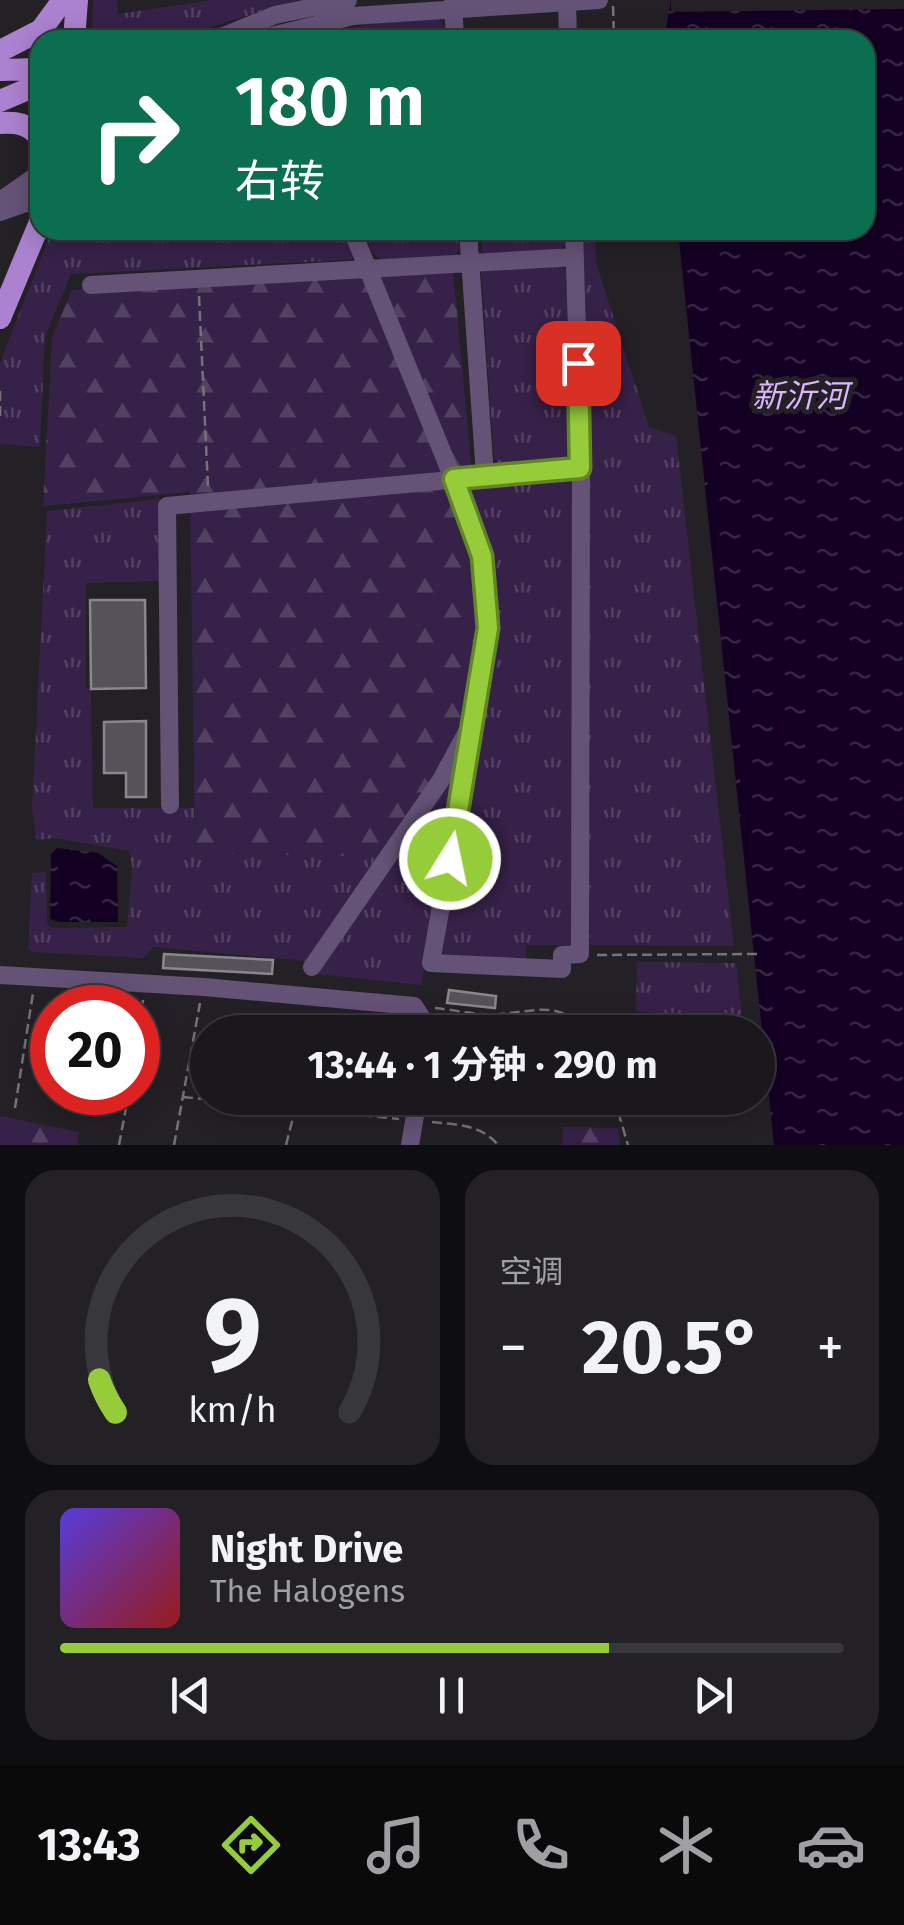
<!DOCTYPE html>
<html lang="zh">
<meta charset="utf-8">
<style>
:root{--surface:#1a181c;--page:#232125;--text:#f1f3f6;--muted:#9fa0a3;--line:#38373b;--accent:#96cc39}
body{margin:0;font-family:"Fira Sans","Noto Sans SC",sans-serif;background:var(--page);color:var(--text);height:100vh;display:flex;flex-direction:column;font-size:38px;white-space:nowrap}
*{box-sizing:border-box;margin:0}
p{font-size:32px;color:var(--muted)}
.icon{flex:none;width:55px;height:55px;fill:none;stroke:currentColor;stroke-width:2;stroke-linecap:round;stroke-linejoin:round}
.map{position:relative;height:1145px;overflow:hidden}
.panel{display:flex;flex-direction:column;gap:25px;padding:25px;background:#0e0d0f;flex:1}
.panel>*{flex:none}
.top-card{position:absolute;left:30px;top:30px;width:845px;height:210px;border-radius:30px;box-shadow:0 5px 25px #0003,0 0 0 2px var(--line);background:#0b6e4f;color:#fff;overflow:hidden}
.speed{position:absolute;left:30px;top:985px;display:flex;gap:20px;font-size:50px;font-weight:700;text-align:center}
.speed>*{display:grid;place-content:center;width:130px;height:130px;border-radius:50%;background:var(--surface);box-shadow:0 5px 25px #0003,0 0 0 2px var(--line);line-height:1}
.speed .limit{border:15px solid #d22;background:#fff;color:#111}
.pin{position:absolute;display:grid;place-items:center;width:85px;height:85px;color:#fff;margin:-42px;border-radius:20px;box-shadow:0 5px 15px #0006}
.me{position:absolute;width:110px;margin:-55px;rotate:10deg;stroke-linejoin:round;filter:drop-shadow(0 0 8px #0008)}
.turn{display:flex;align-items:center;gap:35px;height:210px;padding:0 40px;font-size:45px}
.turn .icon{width:130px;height:130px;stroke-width:2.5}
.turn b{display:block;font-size:70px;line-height:85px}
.big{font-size:75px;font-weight:700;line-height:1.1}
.panel .card{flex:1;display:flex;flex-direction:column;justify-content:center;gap:15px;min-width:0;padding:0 35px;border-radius:30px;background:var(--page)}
.panel .dial{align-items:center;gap:0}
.dial svg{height:260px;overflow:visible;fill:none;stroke:var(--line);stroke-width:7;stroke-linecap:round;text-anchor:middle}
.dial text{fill:var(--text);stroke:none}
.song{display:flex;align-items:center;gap:30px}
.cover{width:120px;height:120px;border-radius:15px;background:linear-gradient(135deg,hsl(250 70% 55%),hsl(0 70% 35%))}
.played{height:10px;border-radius:5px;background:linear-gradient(90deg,var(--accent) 70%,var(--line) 70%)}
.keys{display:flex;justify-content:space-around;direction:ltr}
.heat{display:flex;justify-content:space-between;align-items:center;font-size:55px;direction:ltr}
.panel .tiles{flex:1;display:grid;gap:25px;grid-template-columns:1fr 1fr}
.card:last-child{grid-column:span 2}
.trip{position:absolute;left:190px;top:1015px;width:585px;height:100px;border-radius:50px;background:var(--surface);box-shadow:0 5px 25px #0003,0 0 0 2px var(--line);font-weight:700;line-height:100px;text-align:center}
.dock{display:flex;height:160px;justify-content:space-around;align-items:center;background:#0a0a0b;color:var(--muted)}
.dock .icon{width:70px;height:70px}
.dock .active{color:var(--accent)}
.dock b{font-size:45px;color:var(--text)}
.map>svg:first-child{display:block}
.grass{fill:url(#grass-tufts)}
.forest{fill:url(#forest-firs)}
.water{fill:url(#water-ripples)}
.pier{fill:#232026}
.building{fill:#565259;stroke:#8a868e;stroke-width:2.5}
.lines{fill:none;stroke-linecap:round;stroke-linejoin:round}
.path{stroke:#767378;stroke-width:2.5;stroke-dasharray:10 5;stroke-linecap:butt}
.minor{stroke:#655277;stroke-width:18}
.major{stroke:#ab82cf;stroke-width:22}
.route-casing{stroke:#628525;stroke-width:25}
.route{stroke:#96cc39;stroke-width:18}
.labels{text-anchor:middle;stroke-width:10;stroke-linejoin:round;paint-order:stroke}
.water-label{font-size:32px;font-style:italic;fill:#dbb5fe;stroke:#232026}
</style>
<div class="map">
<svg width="904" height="1145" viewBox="0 0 904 1145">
<defs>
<pattern id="grass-tufts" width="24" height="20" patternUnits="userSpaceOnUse" patternTransform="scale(2.5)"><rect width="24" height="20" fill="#362148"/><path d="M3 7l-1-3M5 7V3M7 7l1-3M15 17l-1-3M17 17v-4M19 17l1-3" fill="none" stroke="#534162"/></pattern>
<pattern id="forest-firs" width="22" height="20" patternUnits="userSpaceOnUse" patternTransform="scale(2.5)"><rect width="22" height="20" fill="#362148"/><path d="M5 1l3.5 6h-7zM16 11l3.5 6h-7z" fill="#534162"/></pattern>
<pattern id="water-ripples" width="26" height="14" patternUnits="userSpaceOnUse" patternTransform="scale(2.5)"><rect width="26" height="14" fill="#140023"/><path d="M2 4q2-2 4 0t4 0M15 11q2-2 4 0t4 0" fill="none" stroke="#362543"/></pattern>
</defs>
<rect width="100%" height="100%" fill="#232026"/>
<!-- grass -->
<path class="grass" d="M93 0H117L118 14 212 0H297L205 29 187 40H92Z
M439 18 446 30 444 40H293L372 24Z
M52 230H346L354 254 352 259 346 260 71 274 45 336 40 447 0 444V363Z
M363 230H458L460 250 453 256 443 258 380 259 372 253Z
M480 230H570L568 242 556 253 486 256 482 251Z
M581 230H595L596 263 649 427 676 436 734 946 590 945Z
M559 264 570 273 574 453 562 462 500 466 494 458 481 270Z
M572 477 577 945H526V959L446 958 441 950 480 708C500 666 499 584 488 539 483 521 473 505 472 487L478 483Z
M160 499 161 581 86 583V688L91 689 93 808H194L195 853 381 856 308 961 153 947 143 958 32 952 28 948 32 873 46 872 47 923 51 928 127 927 132 866 129 851 54 838 38 840 36 837 32 809 47 511Z
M396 857 444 858 421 985 317 974Z
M637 962 736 963 743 1024 636 1011Z"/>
<!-- forest -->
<path class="forest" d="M453 270 472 470 454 493 473 556 480 622 477 663 444 858 195 853 190 492 43 506 52 337 72 290Z
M0 1116 79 1132 78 1145H0Z
M563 1127 618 1128 620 1145H562Z"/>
<!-- water -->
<path class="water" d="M671 0H904V1145H774L678 230H865V40H664Z
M57 848 98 853 117 866 118 922H59L50 919 51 854Z"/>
<!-- pier -->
<path class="pier" d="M671 0H904V9L671 12Z"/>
<!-- building -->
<path class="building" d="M90 600H145L146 688 91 689Z
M146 721V797H126V773H104V722Z
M164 954 273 960 272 974 163 968Z
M449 990 496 996 495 1008 447 1003Z"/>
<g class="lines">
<!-- path -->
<path class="path" d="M613 6 614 40
M615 233 646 232
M199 296 208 487
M0 391V421
M597 955 761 954
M90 1008 92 997
M435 1008C456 1010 479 1016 500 1014 539 1011 558 1000 589 1032
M326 1032 329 1015
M366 1032 367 1019
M138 1050 143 1000
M183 1097 399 1119
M614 1098 628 1145
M74 1107 77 1092
M15 1108 33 993
M351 1111 354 1098
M432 1122C457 1125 481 1124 498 1145
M119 1145 129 1092
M174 1145 200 1003
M286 1145 298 1098"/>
<!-- minor -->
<path class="minor" d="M453 0 455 40
M567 0 568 40
M214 40 275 15 348 0
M255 40 353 16 599 0
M0 201 40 173
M0 212 40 198
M468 230 485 476
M91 285 575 257
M474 719 431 963 562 969V955L580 954 581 468 574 230
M170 805 167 506 581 468
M312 967 441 780 474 719 488 629 487 585 474 530 352 230
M0 975 204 987 414 1006 425 1023 426 1032
M410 1145 418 1098"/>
<!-- major -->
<path class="major" d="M74 40 77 0
M0 51 41 30 63 0
M0 70 40 69
M0 101 40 84
M0 123C18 122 28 124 40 137
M0 318 40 222"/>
</g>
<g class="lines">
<defs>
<path id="route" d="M450 859 488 628 482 556 454 479 580 468 578 363"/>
</defs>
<!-- route casing -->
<use href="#route" class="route-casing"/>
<!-- route -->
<use href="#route" class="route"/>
</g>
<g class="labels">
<!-- water labels -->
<g class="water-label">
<text x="800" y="407">新沂河</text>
</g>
</g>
</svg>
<div class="speed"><div class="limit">20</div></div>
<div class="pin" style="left:578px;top:363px;background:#d93025"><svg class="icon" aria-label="arrive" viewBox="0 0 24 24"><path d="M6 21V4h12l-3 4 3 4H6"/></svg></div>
<svg class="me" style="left:450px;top:859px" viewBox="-20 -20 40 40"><circle r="17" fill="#96cc39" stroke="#fff" stroke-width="3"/><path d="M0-11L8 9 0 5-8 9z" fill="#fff"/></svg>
<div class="trip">13:44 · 1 分钟 · 290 m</div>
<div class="top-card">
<div class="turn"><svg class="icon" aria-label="right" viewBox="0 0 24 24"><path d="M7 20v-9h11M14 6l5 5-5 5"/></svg><div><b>180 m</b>右转</div></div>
</div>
</div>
<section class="panel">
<div class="tiles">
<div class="card dial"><svg viewBox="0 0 100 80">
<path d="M14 69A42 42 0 1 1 86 69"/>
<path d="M14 69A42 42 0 0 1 9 59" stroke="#96cc39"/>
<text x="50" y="56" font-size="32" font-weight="700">9</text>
<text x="50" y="72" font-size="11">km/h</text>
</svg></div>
<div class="card"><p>空调</p>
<div class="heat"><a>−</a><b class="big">20.5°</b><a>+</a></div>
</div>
<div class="card">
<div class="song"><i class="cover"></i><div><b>Night Drive</b><p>The Halogens</p></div></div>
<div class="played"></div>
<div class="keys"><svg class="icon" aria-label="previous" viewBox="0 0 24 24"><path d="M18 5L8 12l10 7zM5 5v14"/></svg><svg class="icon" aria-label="pause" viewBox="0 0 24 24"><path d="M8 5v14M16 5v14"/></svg><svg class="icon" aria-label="next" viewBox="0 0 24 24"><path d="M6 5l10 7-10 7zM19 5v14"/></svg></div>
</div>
</div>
</section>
<nav class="dock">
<b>13:43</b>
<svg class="icon active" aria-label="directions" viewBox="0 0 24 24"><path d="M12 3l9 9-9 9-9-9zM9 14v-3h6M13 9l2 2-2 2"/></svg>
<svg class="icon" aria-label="music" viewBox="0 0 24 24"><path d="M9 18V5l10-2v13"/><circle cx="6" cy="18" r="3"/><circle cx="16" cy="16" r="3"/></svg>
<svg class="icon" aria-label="phone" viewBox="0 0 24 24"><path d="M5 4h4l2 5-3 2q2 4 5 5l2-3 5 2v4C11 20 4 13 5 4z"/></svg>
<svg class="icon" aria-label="climate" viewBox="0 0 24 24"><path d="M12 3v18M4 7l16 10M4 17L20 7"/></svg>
<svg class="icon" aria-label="car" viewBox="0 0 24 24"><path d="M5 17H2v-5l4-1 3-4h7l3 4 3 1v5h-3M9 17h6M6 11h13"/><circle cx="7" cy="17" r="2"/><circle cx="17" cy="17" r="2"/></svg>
</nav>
